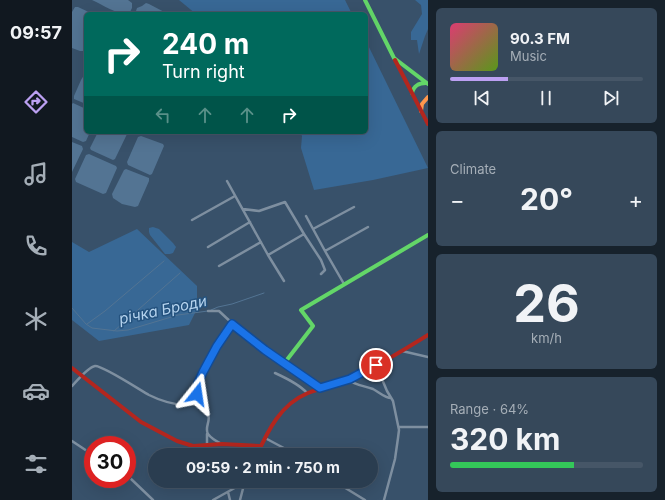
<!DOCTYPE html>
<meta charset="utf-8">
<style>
:root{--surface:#2a3d50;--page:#36485a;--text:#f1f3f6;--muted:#a5aeb7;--line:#465667;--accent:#bca0f2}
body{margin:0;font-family:Inter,sans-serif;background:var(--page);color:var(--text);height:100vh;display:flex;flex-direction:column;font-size:15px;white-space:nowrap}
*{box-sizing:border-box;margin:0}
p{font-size:13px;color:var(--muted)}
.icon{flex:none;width:22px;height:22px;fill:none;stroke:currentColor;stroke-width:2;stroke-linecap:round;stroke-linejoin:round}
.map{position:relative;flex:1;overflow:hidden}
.drawer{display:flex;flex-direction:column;gap:8px;padding:8px;background:#17222c;width:237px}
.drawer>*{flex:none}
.hud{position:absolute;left:12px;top:12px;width:284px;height:122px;border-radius:6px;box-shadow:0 4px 16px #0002,0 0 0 1px var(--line);background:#00695c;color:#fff;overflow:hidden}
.speed{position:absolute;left:12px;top:436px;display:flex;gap:8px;font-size:20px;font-weight:700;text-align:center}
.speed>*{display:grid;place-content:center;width:52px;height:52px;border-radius:50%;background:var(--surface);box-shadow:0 4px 16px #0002,0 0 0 1px var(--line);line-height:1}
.speed .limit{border:6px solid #d22;background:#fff;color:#111}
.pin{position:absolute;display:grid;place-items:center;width:34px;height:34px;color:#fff;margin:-17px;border:2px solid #fff;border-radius:50%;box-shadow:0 1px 4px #0007}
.me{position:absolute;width:44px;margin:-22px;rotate:15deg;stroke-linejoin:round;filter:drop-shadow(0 0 3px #0008)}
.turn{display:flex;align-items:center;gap:14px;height:84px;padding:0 12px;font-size:18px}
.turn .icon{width:52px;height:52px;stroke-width:2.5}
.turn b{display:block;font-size:28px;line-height:34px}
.lanes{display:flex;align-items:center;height:38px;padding:0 12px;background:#0003;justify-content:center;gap:20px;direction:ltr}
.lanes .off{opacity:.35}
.big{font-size:30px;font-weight:700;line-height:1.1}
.drawer .widget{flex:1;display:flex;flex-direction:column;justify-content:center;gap:6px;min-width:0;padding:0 14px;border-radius:6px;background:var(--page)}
.drawer .dial{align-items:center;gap:0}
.dial b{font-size:52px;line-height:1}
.song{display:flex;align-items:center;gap:12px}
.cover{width:48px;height:48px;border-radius:6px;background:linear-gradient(135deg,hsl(340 70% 55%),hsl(90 70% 35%))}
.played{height:4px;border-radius:2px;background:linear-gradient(90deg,var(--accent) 30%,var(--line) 30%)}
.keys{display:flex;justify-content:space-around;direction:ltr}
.heat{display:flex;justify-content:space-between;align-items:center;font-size:22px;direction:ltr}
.charge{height:6px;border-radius:3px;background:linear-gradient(90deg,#34c759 64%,var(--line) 0)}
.trip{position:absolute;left:76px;top:448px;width:230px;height:40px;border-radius:20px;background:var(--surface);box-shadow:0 4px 16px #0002,0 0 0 1px var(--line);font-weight:700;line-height:40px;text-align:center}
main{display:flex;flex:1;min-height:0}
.menu{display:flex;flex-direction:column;width:72px;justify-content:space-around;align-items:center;background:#111820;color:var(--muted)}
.menu .icon{width:28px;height:28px}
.menu .on{color:var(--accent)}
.menu b{font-size:18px;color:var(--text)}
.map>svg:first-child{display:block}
.green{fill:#386895}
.water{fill:#537493}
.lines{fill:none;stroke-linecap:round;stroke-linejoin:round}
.stream{stroke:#537493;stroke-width:1}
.street{stroke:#7e8fa0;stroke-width:2.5}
.fast{stroke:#63d668;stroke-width:4}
.slow{stroke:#ff974d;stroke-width:4}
.jam{stroke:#b3261e;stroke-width:4}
.route-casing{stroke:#114b97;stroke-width:10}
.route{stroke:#1a73e8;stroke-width:7}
.labels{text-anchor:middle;stroke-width:3;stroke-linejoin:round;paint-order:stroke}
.water-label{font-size:15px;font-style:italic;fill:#b5d3ee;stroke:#24527e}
</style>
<main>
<nav class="menu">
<b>09:57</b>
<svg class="icon on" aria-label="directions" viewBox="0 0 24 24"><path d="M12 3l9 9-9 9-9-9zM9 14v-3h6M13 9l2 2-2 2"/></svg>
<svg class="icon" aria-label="music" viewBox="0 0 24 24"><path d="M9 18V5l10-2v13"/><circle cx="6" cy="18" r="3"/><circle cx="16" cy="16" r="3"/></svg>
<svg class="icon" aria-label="phone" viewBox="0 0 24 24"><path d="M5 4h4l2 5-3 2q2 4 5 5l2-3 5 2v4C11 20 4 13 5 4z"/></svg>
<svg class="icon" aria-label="climate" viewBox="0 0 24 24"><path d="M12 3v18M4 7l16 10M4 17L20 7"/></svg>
<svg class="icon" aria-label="car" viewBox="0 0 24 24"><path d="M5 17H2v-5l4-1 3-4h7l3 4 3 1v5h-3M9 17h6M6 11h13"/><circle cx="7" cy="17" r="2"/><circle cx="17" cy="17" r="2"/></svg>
<svg class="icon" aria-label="filters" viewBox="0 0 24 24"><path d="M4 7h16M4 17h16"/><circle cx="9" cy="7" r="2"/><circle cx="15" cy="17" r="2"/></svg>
</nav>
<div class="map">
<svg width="356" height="500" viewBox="0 0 356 500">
<rect width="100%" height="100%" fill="#38516a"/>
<!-- green -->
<path class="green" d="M107 0H273L280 14H124Z
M343 0H356V29L353 36 347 54 345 40H339V32L350 14 349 5Z
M294 41 356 168 301 180 242 190 229 148 230 136 228 132H294Z
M81 227 87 229 101 243 104 247 101 253 98 254H93L78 235 77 232V228Z
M65 229 125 286V309L117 325 27 341 0 320V242L17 252Z"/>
<!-- water -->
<path class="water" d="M20 0H56L60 3V8L57 14C44 14 31 5 20 0Z
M74 3 77 4 96 14H63L65 8 70 6Z
M3 7H6L21 14H14V44L11 51H8L0 48V12Z
M14 72V104L2 99V96L9 80Z
M1 103 14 109V132H18L14 141 11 142 0 137V104Z
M26 132H56L43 159 41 160 19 150 18 148Z
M69 136 91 144 92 146 80 174 78 175 56 165 55 162 66 137Z
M0 142 10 146 11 149 0 172Z
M17 154 44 166 45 168 34 193 31 194 4 182 3 179 14 155Z
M54 169 77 178V181L66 206 63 207 50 204 41 198 40 194 52 170Z"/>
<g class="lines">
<!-- stream -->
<path class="stream" d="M0 308 14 324 20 328 45 331 56 330 106 315 136 311
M139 310 146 307 160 304 192 293
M15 324 33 311 92 261
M42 331 108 273"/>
<!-- street -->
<path class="street" d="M155 181 196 255
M171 209 187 211 213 202 232 234
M234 216 253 251
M120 220 163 196
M241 229 282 207
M136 247 178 222
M147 266 189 242
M212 281 196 255 232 234 249 260 253 270 249 274
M272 284 253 251 296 227
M136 311H147C177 340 213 365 248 388
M330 351 356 357
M304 365 315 391 321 401 327 430 326 438 323 459 312 500
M203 373C214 378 227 384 235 393
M276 380C283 385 293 386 301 389 307 392 313 398 319 398
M0 386C5 381 16 367 23 366 30 365 68 390 77 395 87 400 100 404 112 405 118 405 125 402 130 406 144 419 131 425 136 434 139 438 144 441 148 443
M125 404V395L126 383 145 346 160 324
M327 427H356
M193 438 225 455
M0 441 21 455
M135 445V434
M55 477 58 478 81 500
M262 481 293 500
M156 492 158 500
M141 500 168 485 173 481
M168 500 173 481"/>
<!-- fast -->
<path class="fast" d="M293 0 322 58 356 84
M340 93C342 85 347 83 354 83
M214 361 241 326 229 310 356 235"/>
<!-- slow -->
<path class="slow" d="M349 111 350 104 356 97"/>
<!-- jam -->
<path class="jam" d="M323 60 356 124
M0 368 69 422 105 441 121 446 150 444 189 446
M185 455C196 430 209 404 236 393 251 387 267 384 282 377 308 365 332 350 356 335"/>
</g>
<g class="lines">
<defs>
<path id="route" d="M125 394 126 383 131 372 145 346 160 324 193 350 248 388 278 379 304 365"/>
</defs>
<!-- route casing -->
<use href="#route" class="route-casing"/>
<!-- route -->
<use href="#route" class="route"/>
</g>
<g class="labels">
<!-- water labels -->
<g class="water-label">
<text transform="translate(91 310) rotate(-12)" y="5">річка Броди</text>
</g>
</g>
</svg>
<div class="speed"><div class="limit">30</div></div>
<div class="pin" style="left:304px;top:365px;background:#d93025"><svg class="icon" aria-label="arrive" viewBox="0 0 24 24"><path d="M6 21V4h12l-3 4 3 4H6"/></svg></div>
<svg class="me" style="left:125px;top:394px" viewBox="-20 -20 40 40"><path d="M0-17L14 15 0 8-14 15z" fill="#1a73e8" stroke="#fff" stroke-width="4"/></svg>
<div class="trip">09:59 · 2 min · 750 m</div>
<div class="hud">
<div class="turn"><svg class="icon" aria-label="right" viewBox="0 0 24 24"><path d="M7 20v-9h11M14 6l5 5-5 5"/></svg><div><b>240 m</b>Turn right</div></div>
<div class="lanes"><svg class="icon off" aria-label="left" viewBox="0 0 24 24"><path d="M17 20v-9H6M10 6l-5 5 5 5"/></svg><svg class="icon off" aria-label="ahead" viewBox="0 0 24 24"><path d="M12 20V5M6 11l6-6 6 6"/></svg><svg class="icon off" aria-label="ahead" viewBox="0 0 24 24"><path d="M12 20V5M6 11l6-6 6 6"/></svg><svg class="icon" aria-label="right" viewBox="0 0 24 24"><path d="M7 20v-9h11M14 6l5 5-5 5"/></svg></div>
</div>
</div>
<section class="drawer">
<div class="widget">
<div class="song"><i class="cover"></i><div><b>90.3 FM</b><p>Music</p></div></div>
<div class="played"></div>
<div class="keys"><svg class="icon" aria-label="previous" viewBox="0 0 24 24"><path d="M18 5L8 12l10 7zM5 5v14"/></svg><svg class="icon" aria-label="pause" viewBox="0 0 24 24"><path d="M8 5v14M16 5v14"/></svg><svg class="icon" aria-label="next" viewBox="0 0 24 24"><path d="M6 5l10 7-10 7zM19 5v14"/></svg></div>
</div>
<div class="widget"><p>Climate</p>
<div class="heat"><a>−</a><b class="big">20°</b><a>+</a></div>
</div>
<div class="widget dial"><b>26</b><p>km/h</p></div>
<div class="widget"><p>Range · 64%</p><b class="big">320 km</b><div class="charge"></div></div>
</section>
</main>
